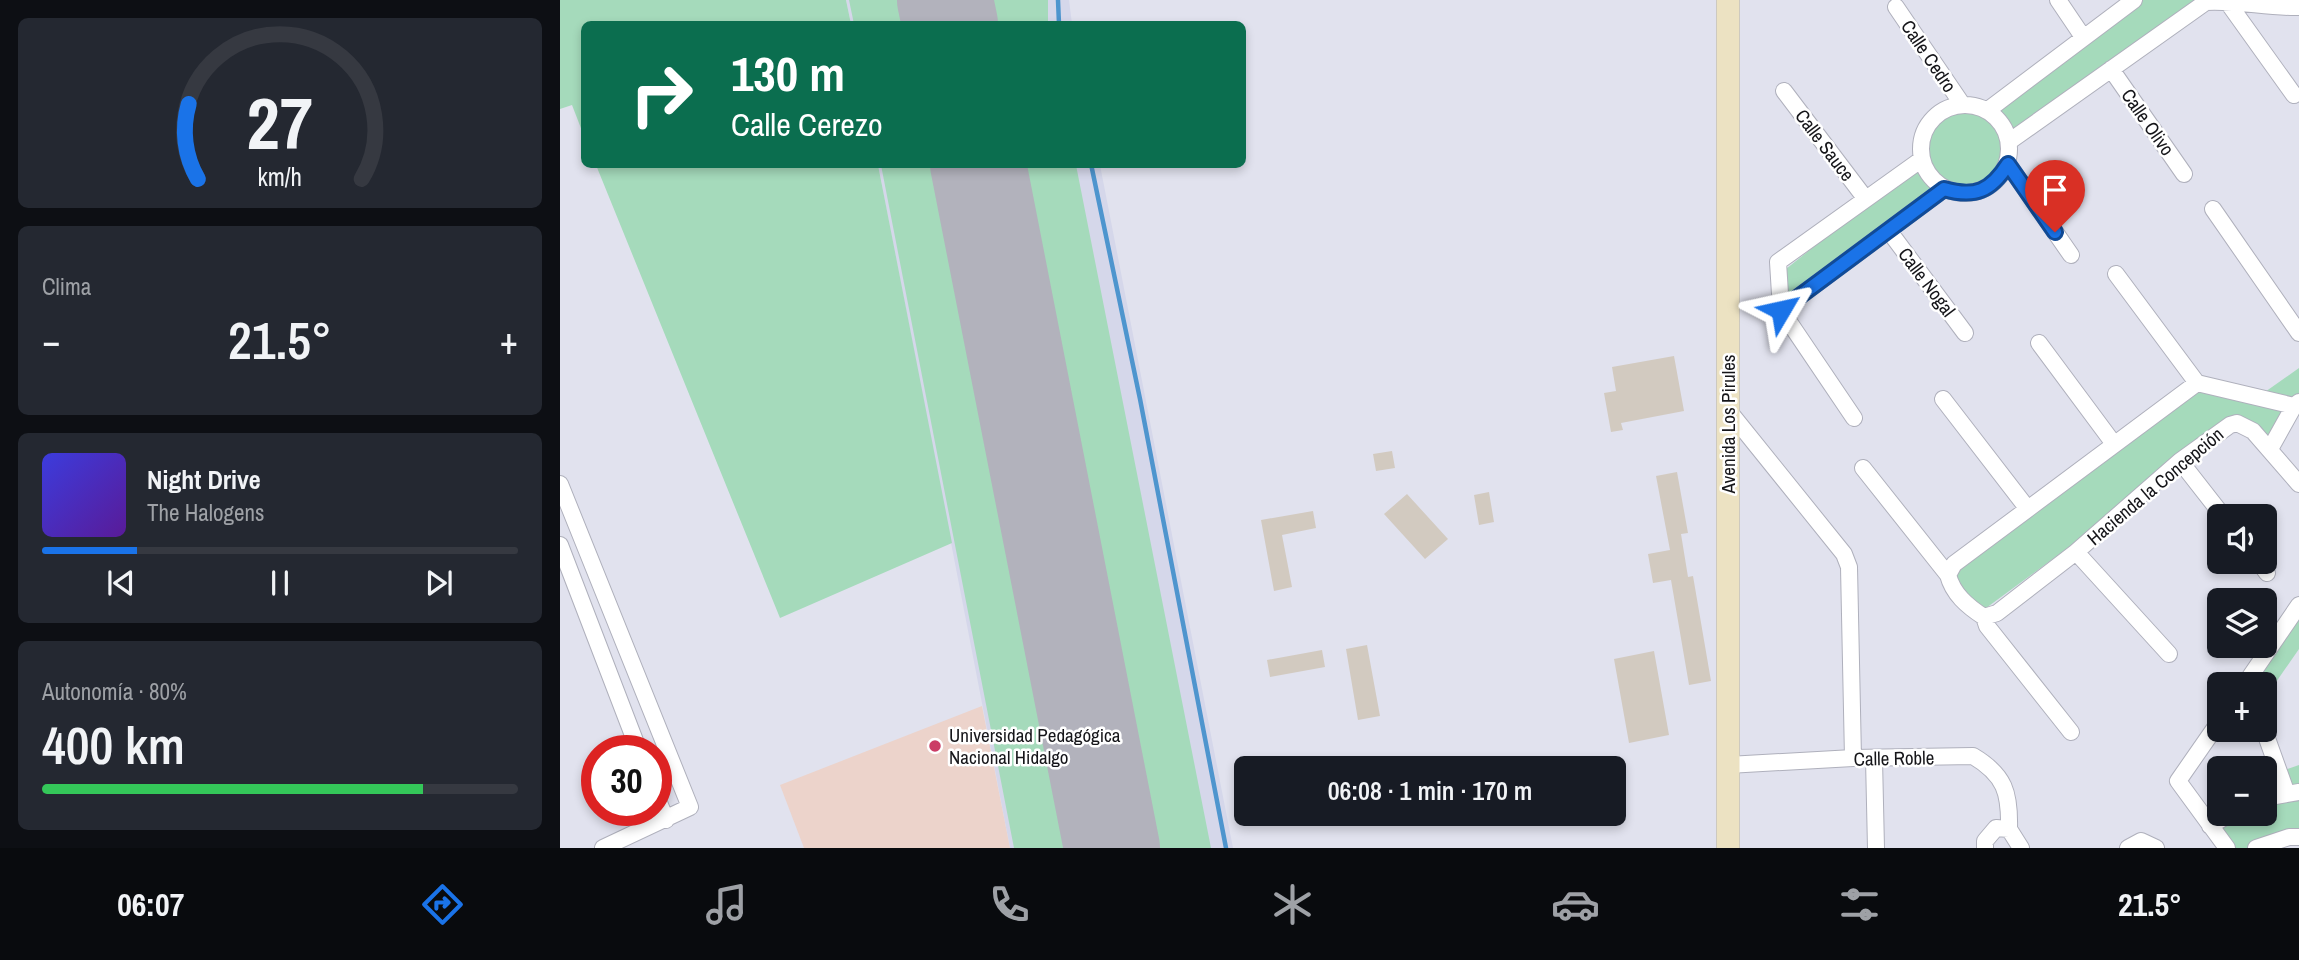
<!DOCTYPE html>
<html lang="es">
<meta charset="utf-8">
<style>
:root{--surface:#171b24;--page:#242831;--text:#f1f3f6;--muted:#9ea1a6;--line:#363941;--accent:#1a73e8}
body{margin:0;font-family:"Archivo Narrow",sans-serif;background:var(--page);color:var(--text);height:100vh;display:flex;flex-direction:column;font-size:26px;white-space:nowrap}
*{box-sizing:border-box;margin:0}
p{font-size:23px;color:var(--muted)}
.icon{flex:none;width:38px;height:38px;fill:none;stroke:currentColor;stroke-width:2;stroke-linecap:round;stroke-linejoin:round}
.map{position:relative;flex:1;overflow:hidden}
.panel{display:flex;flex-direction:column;gap:18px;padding:18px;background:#0d0f14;width:560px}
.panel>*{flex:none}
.hud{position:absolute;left:21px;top:21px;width:665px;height:147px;border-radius:10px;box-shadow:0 4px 10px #0003;background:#0b6e4f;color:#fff;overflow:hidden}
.controls{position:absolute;left:1647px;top:504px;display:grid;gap:14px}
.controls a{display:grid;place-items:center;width:70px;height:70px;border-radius:10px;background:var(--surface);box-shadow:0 4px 10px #0003;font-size:35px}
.speed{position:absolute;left:21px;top:735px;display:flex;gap:14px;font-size:35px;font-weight:700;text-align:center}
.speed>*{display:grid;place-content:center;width:91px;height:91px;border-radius:50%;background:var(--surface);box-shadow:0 4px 10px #0003;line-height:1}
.speed .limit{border:10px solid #d22;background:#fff;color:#111}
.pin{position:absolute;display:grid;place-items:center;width:60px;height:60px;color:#fff;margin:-72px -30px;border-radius:50% 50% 50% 0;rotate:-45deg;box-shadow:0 0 7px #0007}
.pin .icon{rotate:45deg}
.me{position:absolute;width:77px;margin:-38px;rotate:54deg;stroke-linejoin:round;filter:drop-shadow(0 0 5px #0008)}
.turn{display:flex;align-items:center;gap:24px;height:147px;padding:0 35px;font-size:32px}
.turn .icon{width:91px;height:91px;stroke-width:2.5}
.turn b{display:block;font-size:49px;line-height:60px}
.big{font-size:52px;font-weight:600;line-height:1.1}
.panel .card{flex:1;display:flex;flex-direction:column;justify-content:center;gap:10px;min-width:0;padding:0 24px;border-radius:10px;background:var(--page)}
.panel .dial{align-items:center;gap:0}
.dial svg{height:182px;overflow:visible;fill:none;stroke:var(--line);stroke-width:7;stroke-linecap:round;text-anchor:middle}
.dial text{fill:var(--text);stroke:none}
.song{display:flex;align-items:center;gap:21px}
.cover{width:84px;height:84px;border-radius:10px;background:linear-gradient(135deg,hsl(240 70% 55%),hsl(270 70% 35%))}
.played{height:7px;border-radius:4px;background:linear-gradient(90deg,var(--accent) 20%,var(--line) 20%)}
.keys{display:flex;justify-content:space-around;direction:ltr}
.heat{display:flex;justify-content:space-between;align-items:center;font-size:38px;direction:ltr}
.charge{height:10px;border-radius:5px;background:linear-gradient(90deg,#34c759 80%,var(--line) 0)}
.trip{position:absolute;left:674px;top:756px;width:392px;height:70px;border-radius:10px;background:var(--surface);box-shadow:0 4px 10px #0003;font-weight:600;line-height:70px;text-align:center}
.tabs{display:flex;height:112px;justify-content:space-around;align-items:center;background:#090b0e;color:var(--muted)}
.tabs .icon{width:49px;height:49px}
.tabs .on{color:var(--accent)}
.tabs b{font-size:32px;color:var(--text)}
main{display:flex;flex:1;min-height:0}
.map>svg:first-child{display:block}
.built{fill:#d5d7ea}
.education{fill:#ecd3cb}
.green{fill:#a5dabb}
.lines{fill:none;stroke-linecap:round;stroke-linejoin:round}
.stream{stroke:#4e95ce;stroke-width:4.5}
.runway{stroke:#b2b2bc;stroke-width:96}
.building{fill:#d2cac0}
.street-casing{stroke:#afb0bc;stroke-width:18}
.secondary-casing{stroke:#afb0bc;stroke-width:24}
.street{stroke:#fff;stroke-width:16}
.secondary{stroke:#ece2c2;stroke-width:23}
.route-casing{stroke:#114b97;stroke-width:18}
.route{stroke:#1a73e8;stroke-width:12}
.poi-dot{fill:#cb3d66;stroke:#fff;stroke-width:2.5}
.labels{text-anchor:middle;stroke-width:5;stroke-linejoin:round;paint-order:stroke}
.street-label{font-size:19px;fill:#151519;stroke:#fff}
.poi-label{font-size:19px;fill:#151519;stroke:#fff;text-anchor:start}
</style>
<main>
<section class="panel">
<div class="card dial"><svg viewBox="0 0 100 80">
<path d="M14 69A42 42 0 1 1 86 69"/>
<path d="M14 69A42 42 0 0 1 10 36" stroke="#1a73e8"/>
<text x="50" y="56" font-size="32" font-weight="700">27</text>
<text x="50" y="72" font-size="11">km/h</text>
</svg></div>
<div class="card"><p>Clima</p>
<div class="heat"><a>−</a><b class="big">21.5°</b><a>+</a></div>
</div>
<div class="card">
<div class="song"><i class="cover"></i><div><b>Night Drive</b><p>The Halogens</p></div></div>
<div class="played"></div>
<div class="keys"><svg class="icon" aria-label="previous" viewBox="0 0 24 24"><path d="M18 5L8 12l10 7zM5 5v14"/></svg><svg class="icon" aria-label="pause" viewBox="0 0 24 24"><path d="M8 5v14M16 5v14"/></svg><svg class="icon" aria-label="next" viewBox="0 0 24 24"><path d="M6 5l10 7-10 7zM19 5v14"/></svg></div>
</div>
<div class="card"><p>Autonomía · 80%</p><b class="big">400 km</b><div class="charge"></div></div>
</section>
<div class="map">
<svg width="1739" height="848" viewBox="0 0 1739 848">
<rect width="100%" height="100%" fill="#e1e2ee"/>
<!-- built -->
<path class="built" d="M286 0H509L512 24H291Z
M318 165H540L673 848H450Z"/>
<!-- education -->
<path class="education" d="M422 706 450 848H244L220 785Z"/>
<!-- green -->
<path class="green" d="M0 0H286L291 24H24V136L12 105 0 109Z
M289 0H357L361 24H294Z
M414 0H488V24H419Z
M1573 0H1647L1448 146C1444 190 1424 210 1379 196L1223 305 1221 273 1356 165C1356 122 1382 100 1425 114Z
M36 165H318L392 543 220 618Z
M321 165H389L524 848H454Z
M447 165H516L651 848H581Z
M1739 368V402L1706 441 1679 422 1422 611 1390 574 1638 384 1695 399Z
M1739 605V649L1705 698 1704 684H1687Z
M1739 765V837L1696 848H1667L1659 820 1670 814H1704L1705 798 1727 793 1719 772Z"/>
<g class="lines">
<!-- stream -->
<path class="stream" d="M498 0 499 24
M531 164 580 399 666 848"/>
<!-- runway -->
<path class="runway" d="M385 0 390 24
M418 164 552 848"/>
</g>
<!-- building -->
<path class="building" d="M1114 356 1124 411 1061 423 1063 430 1051 432 1044 393 1056 391 1052 367Z
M832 451 835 468 816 471 813 454Z
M1117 472 1128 533 1121 534 1128 577 1133 576 1151 681 1129 685 1111 580 1093 583 1088 554 1110 550 1096 476Z
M929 492 934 522 919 525 914 495Z
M847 494 888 539 865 559 824 514Z
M753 511 756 528 722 535 732 587 714 591 701 520Z
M807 645 820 716 798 720 786 649Z
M762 650 765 667 710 677 707 660Z
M1094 651 1109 735 1069 743 1054 659Z"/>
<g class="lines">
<defs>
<path id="street" d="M1498 0 1523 37
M1666 0 1734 95
M1336 7 1402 104
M1551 69 1624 174
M1224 91 1305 198
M1361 149a44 44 0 1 1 88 0a44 44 0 1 1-88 0Z
M1428 110 1574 0
M1450 141 1646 2C1677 0 1708 8 1739 7
M1362 159 1218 262 1221 310 1384 189
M1448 164 1511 255
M1653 209 1739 333
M1329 231 1405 333
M1556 274 1637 383
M1221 310 1294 418
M1479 343 1554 444
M1383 399 1467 508
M1168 410 1284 554 1289 567 1293 758
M1710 449 1734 406 1739 402
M1620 461 1663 516
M1303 468 1388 575
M0 484 130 807 43 848
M0 545 79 751
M1516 552 1609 654
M1699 562 1707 573
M1424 617C1407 606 1393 594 1388 575L1394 564 1637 383 1734 406
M1424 617 1437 613 1516 552 1620 461 1670 425 1677 423 1693 431 1739 484
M1424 617 1427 626 1511 732
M1685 684 1739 605
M1659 722 1618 781 1667 848
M1704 730 1727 794
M1314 759 1316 848
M1168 765 1293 758 1413 756C1445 775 1450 793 1449 829
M96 795 106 820
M1704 798 1739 792
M1650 826 1670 814
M1449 829 1461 848
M1425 848V841L1436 828 1449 829
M1568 848 1581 841 1596 848
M1696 848 1729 837H1739"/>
<path id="secondary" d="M1168 848V0"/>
</defs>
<!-- street casing -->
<use href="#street" class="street-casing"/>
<!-- secondary casing -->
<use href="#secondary" class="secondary-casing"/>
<!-- street -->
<use href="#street" class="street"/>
<!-- secondary -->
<use href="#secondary" class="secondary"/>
</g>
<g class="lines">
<defs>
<path id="route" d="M1221 310 1384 189C1415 198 1431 191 1448 164L1495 232"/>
</defs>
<!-- route casing -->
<use href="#route" class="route-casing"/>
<!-- route -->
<use href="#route" class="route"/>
</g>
<!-- markers -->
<circle class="poi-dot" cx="375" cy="746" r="7"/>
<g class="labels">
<!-- street labels -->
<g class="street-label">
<text transform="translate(1369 56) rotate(56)" y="7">Calle Cedro</text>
<text transform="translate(1588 122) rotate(55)" y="7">Calle Olivo</text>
<text transform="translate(1265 145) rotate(53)" y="7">Calle Sauce</text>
<text transform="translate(1367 282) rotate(53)" y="7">Calle Nogal</text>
<text transform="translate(1168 424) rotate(-90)" y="7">Avenida Los Pirules</text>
<text transform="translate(1595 486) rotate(-40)" y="7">Hacienda la Concepción</text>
<text transform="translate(1334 758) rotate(-1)" y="7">Calle Roble</text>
</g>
<!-- poi labels -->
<g class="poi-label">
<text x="389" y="742">Universidad Pedagógica<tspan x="389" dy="22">Nacional Hidalgo</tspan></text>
</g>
</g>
</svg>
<div class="controls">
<a><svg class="icon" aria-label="sound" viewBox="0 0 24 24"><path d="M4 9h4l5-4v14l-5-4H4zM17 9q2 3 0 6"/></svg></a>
<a><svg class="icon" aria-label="layers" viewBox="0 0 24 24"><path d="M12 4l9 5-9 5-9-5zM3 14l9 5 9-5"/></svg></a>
<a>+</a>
<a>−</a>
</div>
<div class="speed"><div class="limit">30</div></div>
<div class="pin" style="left:1495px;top:232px;background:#d93025"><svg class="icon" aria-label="arrive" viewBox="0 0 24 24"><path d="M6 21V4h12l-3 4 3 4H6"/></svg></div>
<svg class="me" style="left:1221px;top:310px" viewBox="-20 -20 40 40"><path d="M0-17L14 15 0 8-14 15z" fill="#1a73e8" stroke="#fff" stroke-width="4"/></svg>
<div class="trip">06:08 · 1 min · 170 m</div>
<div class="hud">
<div class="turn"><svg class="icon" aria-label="right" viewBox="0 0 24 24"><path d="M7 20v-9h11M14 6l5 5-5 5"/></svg><div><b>130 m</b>Calle Cerezo</div></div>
</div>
</div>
</main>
<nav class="tabs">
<b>06:07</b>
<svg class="icon on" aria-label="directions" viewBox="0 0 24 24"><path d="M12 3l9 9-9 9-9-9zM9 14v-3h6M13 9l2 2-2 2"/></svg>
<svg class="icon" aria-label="music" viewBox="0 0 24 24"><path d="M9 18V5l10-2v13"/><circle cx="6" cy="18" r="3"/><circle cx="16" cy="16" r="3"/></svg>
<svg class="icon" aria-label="phone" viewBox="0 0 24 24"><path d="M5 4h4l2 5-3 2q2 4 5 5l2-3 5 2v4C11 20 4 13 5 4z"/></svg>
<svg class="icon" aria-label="climate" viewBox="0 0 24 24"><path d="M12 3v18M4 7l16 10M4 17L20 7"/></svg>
<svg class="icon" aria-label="car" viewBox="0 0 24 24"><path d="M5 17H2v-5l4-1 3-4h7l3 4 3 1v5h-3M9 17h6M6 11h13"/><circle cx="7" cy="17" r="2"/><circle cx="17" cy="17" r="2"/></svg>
<svg class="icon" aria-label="filters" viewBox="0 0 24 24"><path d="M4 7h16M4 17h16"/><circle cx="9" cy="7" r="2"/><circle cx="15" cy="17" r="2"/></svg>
<b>21.5°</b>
</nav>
